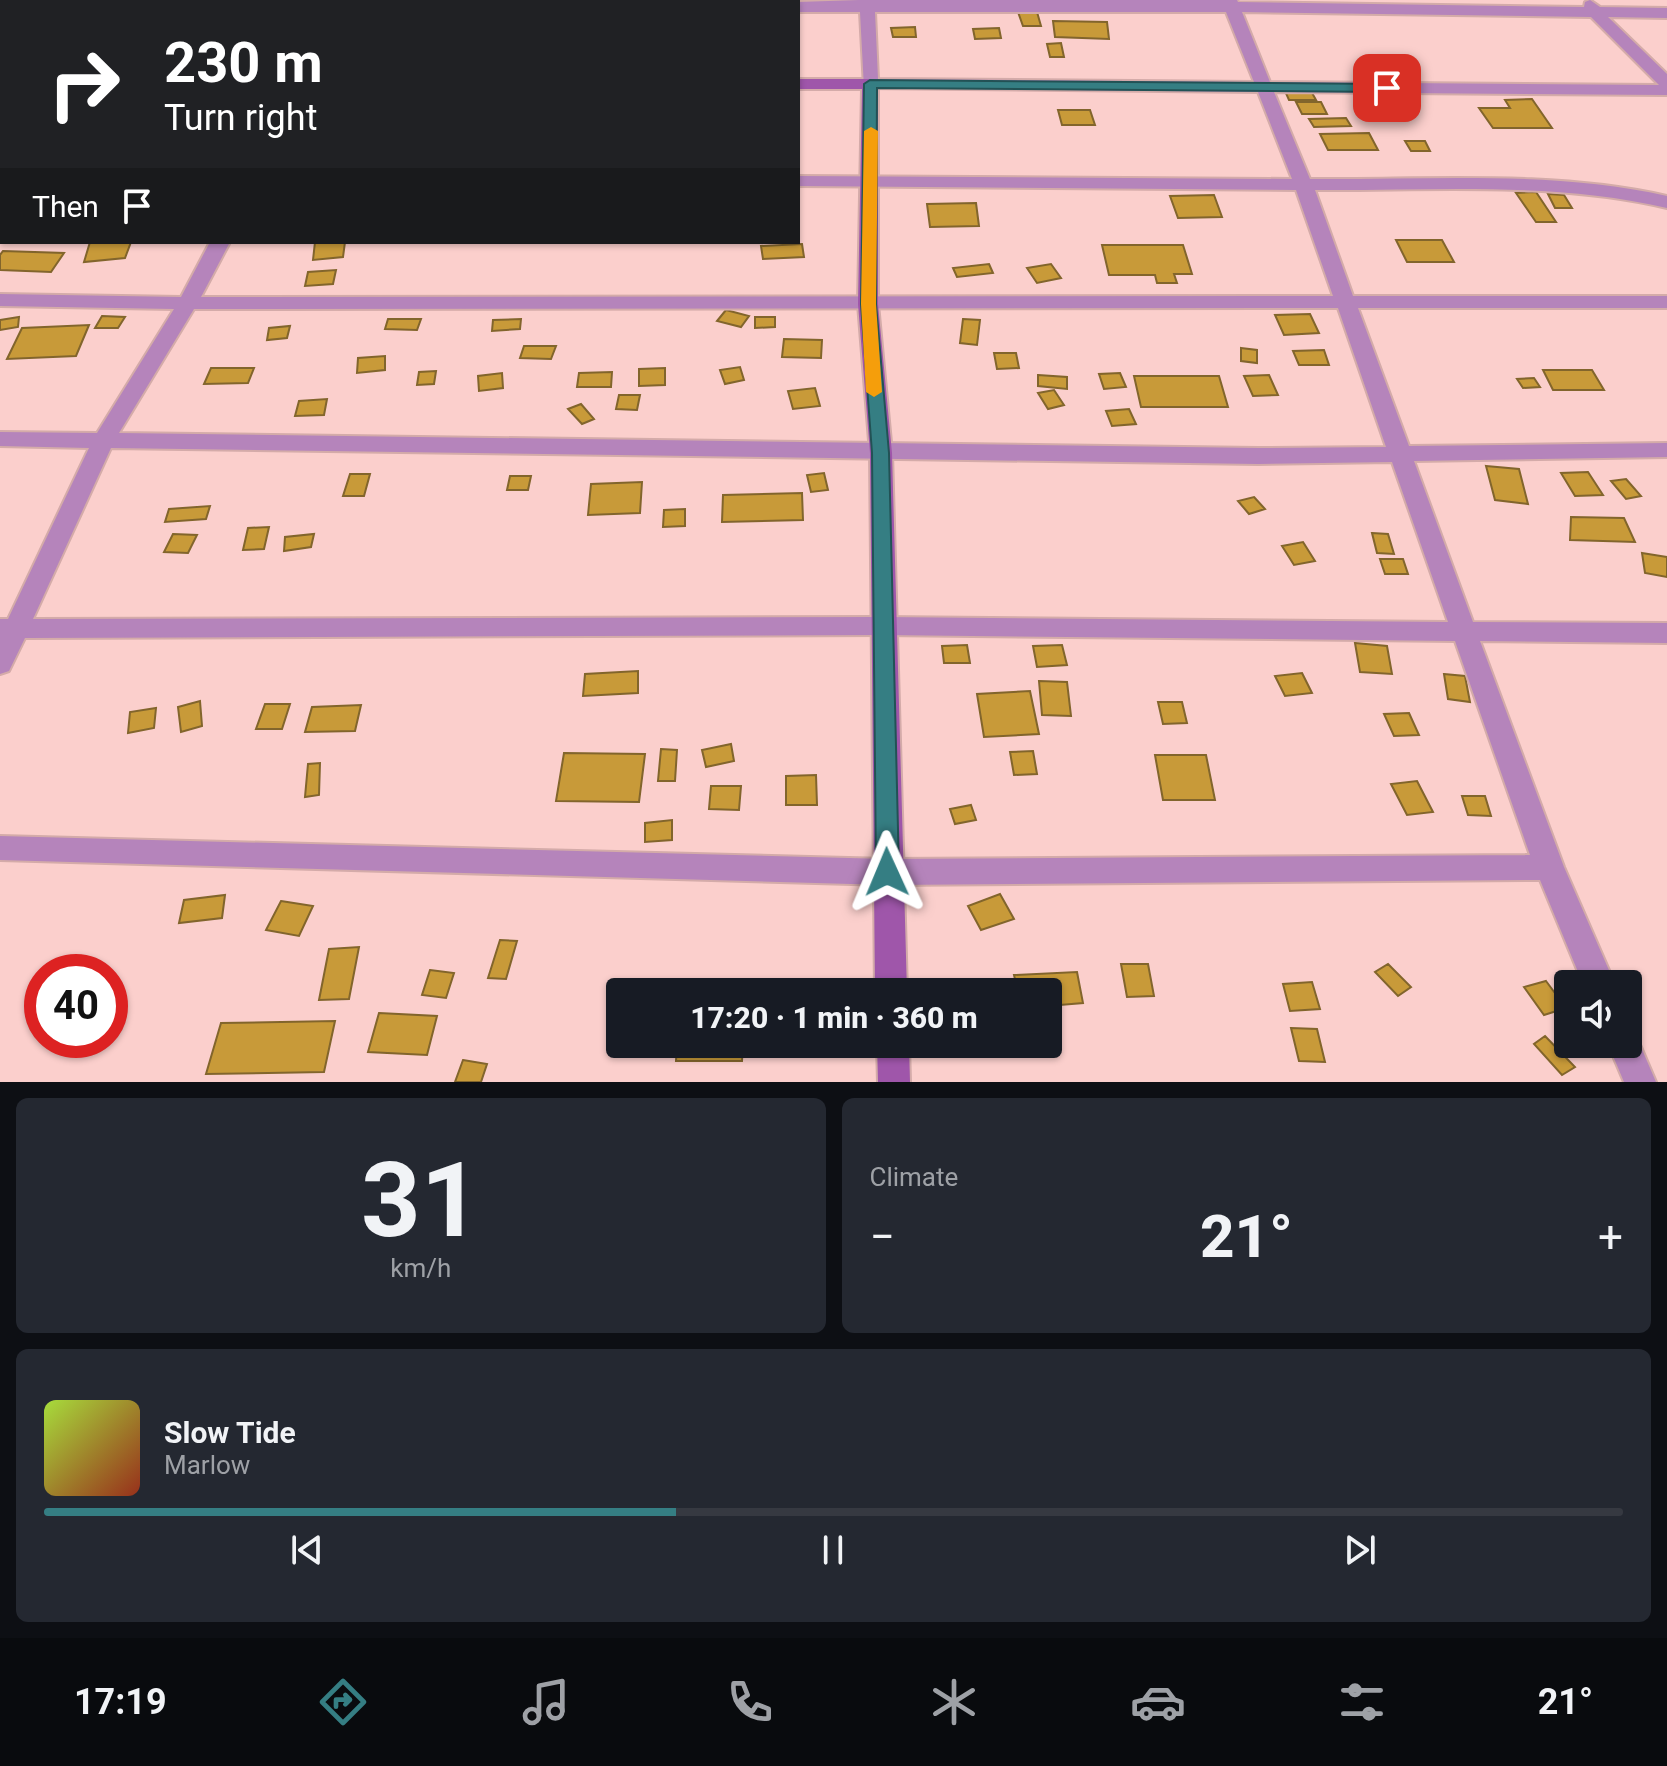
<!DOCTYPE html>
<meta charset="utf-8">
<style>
:root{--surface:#171b24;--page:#242831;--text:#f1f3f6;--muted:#9ea1a6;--line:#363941;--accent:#357e83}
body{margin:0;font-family:Roboto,sans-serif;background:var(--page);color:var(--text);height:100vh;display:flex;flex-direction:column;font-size:30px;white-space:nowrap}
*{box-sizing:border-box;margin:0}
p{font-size:26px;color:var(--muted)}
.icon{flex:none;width:44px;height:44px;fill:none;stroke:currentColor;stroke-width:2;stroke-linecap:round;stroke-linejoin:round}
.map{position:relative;height:1082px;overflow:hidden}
.side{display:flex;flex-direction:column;gap:16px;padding:16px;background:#0d0f14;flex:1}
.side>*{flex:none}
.guide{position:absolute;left:0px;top:0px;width:800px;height:244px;box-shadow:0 2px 6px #0004;background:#202124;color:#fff;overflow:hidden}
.tools{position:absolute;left:1554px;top:970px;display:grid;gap:16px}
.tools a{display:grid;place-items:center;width:88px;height:88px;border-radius:8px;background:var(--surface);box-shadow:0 2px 6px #0004;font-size:40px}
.speed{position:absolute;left:24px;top:954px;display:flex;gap:16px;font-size:40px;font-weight:700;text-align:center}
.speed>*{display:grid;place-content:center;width:104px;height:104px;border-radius:50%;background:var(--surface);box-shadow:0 2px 6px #0004;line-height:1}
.speed .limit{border:12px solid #d22;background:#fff;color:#111}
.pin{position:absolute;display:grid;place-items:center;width:68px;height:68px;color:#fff;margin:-34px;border-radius:16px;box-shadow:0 4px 12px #0006}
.me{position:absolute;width:88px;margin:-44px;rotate:359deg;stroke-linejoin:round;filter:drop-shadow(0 0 6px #0008)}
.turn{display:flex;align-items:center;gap:28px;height:168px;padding:0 32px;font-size:36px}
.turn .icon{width:104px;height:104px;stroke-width:2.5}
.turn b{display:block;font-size:56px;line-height:68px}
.then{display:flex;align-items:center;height:76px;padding:0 32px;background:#0003;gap:16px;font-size:30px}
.big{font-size:60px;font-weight:800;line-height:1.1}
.side .tile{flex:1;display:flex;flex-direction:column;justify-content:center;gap:12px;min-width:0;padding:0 28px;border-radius:12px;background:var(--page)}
.side .dial{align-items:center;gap:0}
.dial b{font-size:104px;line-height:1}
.song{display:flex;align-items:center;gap:24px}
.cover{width:96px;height:96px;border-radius:12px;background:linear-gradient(135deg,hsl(80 70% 55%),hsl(10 70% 35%))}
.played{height:8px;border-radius:4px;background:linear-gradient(90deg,var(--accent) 40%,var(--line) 40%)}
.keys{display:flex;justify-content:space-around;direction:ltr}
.heat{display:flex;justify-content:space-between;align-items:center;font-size:44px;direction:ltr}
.side .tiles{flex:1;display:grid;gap:16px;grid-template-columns:1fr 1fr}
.tile:last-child{grid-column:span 2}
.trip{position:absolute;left:606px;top:978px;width:456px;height:80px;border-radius:8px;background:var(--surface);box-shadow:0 2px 6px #0004;font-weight:800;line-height:80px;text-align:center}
.tabs{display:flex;height:128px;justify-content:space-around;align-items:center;background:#090b0e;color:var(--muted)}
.tabs .icon{width:56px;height:56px}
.tabs .current{color:var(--accent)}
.tabs b{font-size:36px;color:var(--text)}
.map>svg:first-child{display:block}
.building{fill:#c89a39;stroke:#82652c;stroke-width:2}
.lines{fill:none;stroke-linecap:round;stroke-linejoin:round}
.street-casing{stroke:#d4aba9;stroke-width:4}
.secondary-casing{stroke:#d4aba9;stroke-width:4}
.street{fill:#b584bb;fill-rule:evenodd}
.secondary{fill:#9f56aa;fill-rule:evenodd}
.route{fill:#357e83;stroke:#225255;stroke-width:2}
.slow{fill:#f59e0b}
</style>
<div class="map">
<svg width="1667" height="1082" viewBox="0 0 1667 1082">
<rect width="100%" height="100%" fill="#fbcfcc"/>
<!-- building -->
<path class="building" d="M1018 12H1037L1041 26H1023Z
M1053 21 1107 22 1109 39 1055 37Z
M915 27 916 37H893L891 28Z
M999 28 1001 38 975 39 973 29Z
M1061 43 1064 57H1050L1047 44Z
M1285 91H1311L1316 100H1289Z
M1532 99 1552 128H1493L1479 108H1510L1505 100Z
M1296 102H1321L1327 114H1302Z
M1058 110H1090L1095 125H1062Z
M1346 118 1351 126 1314 127 1309 119Z
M1369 133 1378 150H1328L1320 134Z
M1405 141H1425L1430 151H1411Z
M1536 192 1556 222H1536L1516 193Z
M1548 194 1564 195 1572 208H1555Z
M1214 195 1222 217 1178 218 1170 196Z
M976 203 979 226 930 227 927 204Z
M1396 240H1442L1454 262H1407Z
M90 242H131L125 258 84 262Z
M315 242H345L343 257 313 260Z
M802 244 804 257 763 259 761 246Z
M1102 245H1183L1192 274H1174L1177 283H1157L1155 275H1109Z
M3 251 64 253 51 272 0 270V255Z
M989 264 993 273 957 277 953 268Z
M1051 264 1061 278 1037 283 1027 268Z
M336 270 333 284 305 286 308 272Z
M726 310 749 316 741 327 717 321Z
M1310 314 1319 333 1284 335 1275 315Z
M102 316 125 317 118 328H95Z
M19 317 18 327 0 330V320Z
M755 317H775V327L755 328Z
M388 319H421L417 330 385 329Z
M521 319 520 329 492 331 493 320Z
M963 319 980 320 977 345 960 343Z
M89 325 76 356 7 359 22 328Z
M290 326 287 338 267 340 269 328Z
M784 339 822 340 821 358 782 357Z
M524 346H556L551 359 520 358Z
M1241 348 1257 350V363L1241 361Z
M1324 350 1329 365H1299L1293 351Z
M994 353H1016L1019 368 997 369Z
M385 356V370L357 373 358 358Z
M740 367 744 380 725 384 720 370Z
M211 368H254L248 383 204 384Z
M665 368V385L639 386V369Z
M1543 370H1592L1604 390H1553Z
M436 371 434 384 417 385 419 372Z
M612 372 611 387H577L579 373Z
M502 373 503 388 479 391 478 376Z
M1120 373 1126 387 1104 389 1099 374Z
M1038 375 1067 377V389L1038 386Z
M1269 375 1278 395 1253 396 1244 376Z
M1134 376H1219L1228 407H1141Z
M1534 378 1540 387 1523 388 1517 379Z
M815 388 820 406 793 409 788 391Z
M1054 390 1064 405 1048 409 1038 393Z
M619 395H640L637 410 616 409Z
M327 399 324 415 295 416 299 401Z
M581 404 594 419 582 424 568 409Z
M1129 409 1136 424 1112 426 1106 411Z
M1486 466 1519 469 1528 504 1495 500Z
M1588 472 1603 495 1575 496 1561 473Z
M824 473 828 490 811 492 807 475Z
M350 474H370L364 496H343Z
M510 476H531L528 490H507Z
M1626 479 1641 496 1626 499 1611 481Z
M642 482 640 513 588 515 591 484Z
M802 493 803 520 722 522 723 495Z
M1254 497 1265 509 1249 514 1238 501Z
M210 506 206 519 165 522 169 509Z
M685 509V526L663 527 664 510Z
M1571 517 1624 518 1635 542 1570 540Z
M269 527 264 549 243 550 248 528Z
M1372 533 1388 534 1394 554 1377 553Z
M173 534 197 535 188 553 164 552Z
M314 534 311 547 284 551 285 537Z
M1303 542 1315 561 1294 565 1282 546Z
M1642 553 1667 557V577L1645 573Z
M1380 559H1403L1408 574H1385Z
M1355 643 1387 646 1392 674 1360 672Z
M967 645 970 663H944L942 646Z
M1062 645 1067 665 1037 667 1033 646Z
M638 671V693L583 696 585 674Z
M1302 673 1312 693 1285 696 1275 676Z
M1444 674 1465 676 1470 702 1448 699Z
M1039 681 1067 682 1071 716 1042 715Z
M1030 691 1039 734 984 737 977 694Z
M200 701 202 726 181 732 178 707Z
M1158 702H1182L1187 723 1163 724Z
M265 704H290L282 729H256Z
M361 705 355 731 305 732 312 707Z
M156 708 154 728 128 733 130 712Z
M1409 713 1419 735 1394 736 1384 714Z
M731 744 734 761 706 767 702 750Z
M661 749 677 750 675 781H658Z
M1033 751 1037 774 1014 775 1010 752Z
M564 753 645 754 639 802 556 801Z
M1155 755H1206L1215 800H1163Z
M320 763 319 795 305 797 308 764Z
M816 775 817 805H786V776Z
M1417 781 1433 812 1407 815 1391 784Z
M711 786H741L739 810 709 809Z
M1462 796H1485L1491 816 1468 815Z
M971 805 976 820 955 824 950 809Z
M672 820V840L645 842V823Z
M1000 894 1014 919 981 930 968 906Z
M225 895 222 918 179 923 184 900Z
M281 901 313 906 299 936 266 930Z
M500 940 517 941 506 979 488 978Z
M359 947 349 999 319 1000 329 949Z
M1121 964H1148L1154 996 1127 997Z
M1388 964 1411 987 1398 996 1375 972Z
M430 970 454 973 446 998 422 995Z
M1077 972 1083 1003 1048 1006V992H1018L1014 975Z
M1546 981 1566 1008 1544 1015 1524 987Z
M1312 982 1320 1009 1290 1011 1283 984Z
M379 1013 437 1016 427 1055 368 1052Z
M335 1021 324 1072 206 1074 221 1023Z
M1291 1028 1317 1029 1325 1062 1299 1061Z
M1545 1036 1575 1067 1562 1075 1534 1044Z
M677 1044H743L742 1061H676Z
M976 1044H1018V1045L978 1052Z
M463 1060 487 1064 481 1082H455Z"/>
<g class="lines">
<defs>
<path id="street" d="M215 0H371L373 2H217Z
M859 0H1237L1238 2 1584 7 1585 2 1590 0 1600 7 1667 8V18L1608 17 1667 74V95L1274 92 1310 179C1427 180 1553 170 1667 196V208C1553 181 1431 191 1315 190L1353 296H1667V308H1358L1409 446 1667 443V457L1414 461 1473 622 1667 623V643L1480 641 1564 867 1615 984H1583L1540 880 887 885 0 860V836L887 859 1530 855 1455 641 882 635 25 638 9 671 0 674V619H8L89 448 0 446V432L97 433 174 309 0 306V294L181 297 210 242H230L201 297 1333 296 1296 190 798 186V176L1292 179 1258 92 864 88 860 12H798V2ZM875 12H1226L1254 82 878 79ZM1242 12 1591 17 1659 85 1270 82ZM1338 308 1386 447 1258 448 119 433 194 309ZM111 448 1258 464 1392 462 1448 622 882 617 33 619Z
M0 174H2V184H0Z
M1628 1030 1635 1033 1656 1082H1624L1608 1044H1628Z"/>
<path id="secondary" d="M0 76H2V86H0Z
M798 79H870L878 84V304L892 453 907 992H875L870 453 858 304 862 89H798Z
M877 1044H909L910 1082H878Z"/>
</defs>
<!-- street casing -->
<use href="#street" class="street-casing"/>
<!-- secondary casing -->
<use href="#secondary" class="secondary-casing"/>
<!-- street -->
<use href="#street" class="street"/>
<!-- secondary -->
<use href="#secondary" class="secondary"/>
</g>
<!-- route -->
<path class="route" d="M870 80 1387 84 1393 88 1387 92 877 88 876 304 889 453 899 872 895 878 887 881 880 878 876 872 872 453 861 304 864 84Z"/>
<!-- slow -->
<path class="slow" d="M871 127 878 131 876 304 882 392 874 397 866 392 861 304 864 131Z"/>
</svg>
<div class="tools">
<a><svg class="icon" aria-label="sound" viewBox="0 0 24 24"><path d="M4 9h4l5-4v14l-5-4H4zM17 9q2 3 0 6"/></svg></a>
</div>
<div class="speed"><div class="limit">40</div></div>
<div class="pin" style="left:1387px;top:88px;background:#d93025"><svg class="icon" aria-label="arrive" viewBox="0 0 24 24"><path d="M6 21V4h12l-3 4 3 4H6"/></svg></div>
<svg class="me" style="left:887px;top:872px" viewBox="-20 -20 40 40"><path d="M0-17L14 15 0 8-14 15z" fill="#357e83" stroke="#fff" stroke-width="4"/></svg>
<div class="trip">17:20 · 1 min · 360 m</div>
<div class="guide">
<div class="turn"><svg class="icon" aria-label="right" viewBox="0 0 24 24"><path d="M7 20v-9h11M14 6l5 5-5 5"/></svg><div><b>230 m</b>Turn right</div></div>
<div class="then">Then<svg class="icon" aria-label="arrive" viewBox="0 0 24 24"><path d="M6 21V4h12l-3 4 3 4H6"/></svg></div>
</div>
</div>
<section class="side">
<div class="tiles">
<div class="tile dial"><b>31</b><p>km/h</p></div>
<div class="tile"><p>Climate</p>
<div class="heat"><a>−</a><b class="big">21°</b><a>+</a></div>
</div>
<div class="tile">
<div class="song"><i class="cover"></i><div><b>Slow Tide</b><p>Marlow</p></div></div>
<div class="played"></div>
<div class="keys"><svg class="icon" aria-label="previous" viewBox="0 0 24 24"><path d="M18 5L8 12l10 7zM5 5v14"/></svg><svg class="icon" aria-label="pause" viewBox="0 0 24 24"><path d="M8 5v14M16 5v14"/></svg><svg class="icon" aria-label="next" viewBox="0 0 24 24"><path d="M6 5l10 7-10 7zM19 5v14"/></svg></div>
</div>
</div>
</section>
<nav class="tabs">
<b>17:19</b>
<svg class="icon current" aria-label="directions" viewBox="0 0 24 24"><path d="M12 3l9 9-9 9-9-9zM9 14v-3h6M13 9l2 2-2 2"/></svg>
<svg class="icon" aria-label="music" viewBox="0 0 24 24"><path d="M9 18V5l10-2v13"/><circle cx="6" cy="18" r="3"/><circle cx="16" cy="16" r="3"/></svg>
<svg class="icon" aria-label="phone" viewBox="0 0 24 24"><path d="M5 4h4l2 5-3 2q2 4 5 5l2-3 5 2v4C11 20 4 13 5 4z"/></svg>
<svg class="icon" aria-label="climate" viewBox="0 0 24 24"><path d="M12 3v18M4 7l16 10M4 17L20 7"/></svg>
<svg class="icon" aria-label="car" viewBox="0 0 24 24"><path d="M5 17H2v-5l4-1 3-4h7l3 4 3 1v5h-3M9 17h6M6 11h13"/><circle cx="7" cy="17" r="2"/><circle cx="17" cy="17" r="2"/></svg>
<svg class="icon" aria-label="filters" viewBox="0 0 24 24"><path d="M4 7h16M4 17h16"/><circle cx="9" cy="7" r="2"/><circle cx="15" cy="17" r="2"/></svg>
<b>21°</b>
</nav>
